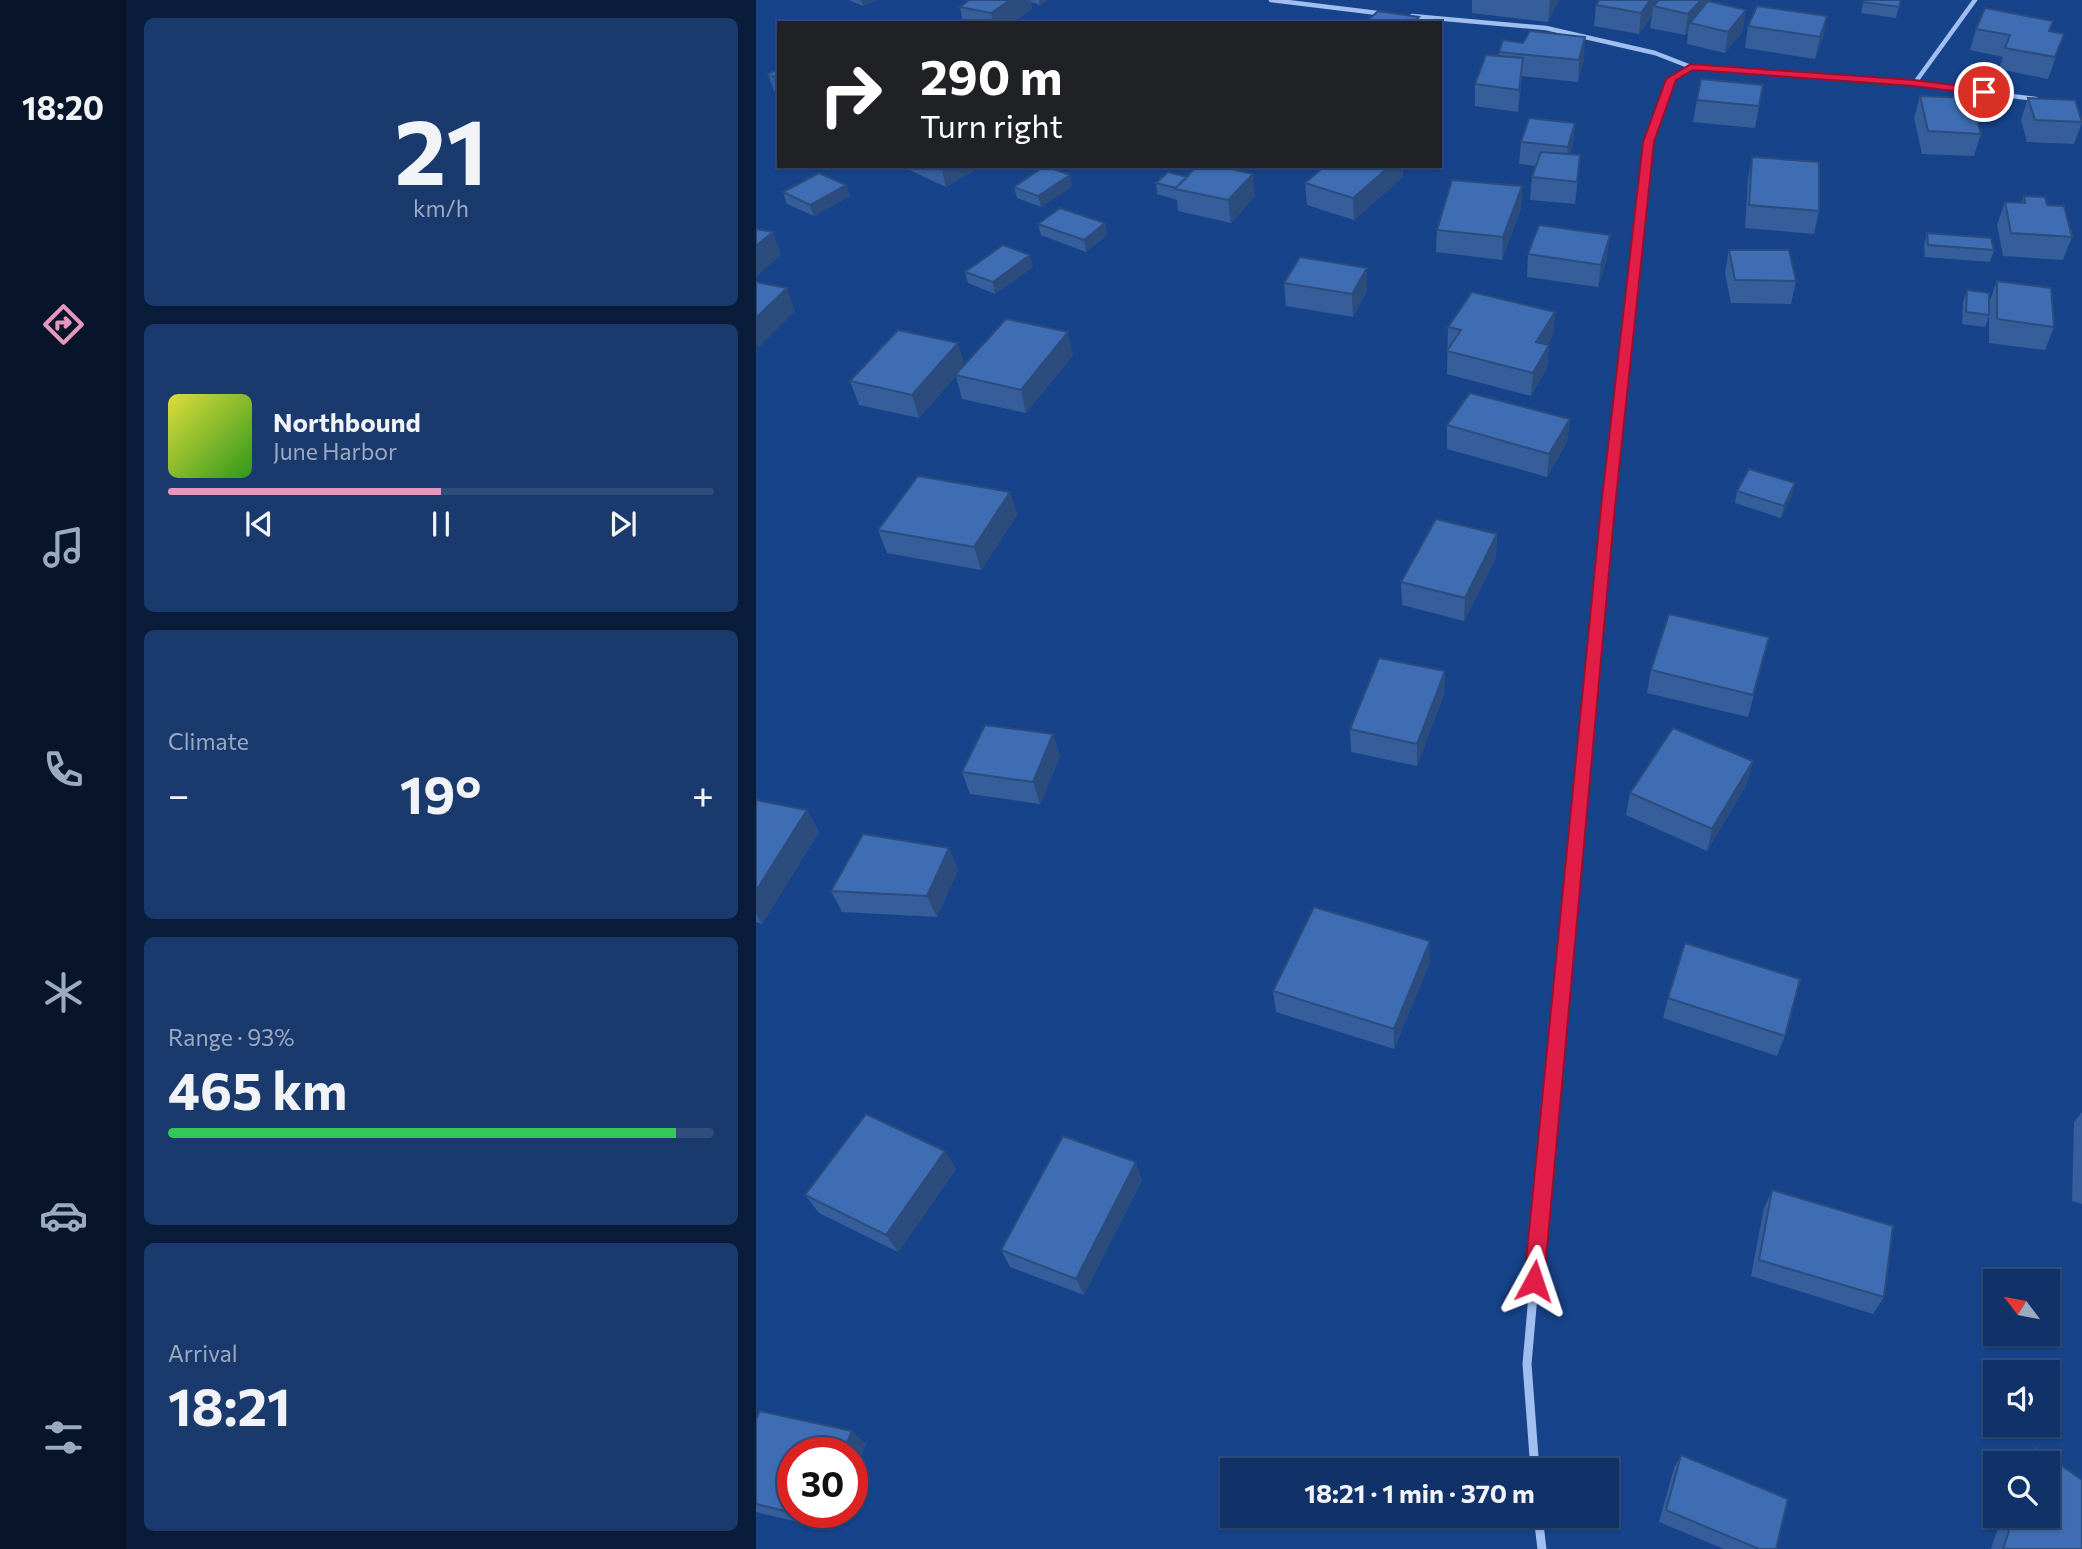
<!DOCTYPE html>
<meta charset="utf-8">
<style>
:root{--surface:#113268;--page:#1a3a6e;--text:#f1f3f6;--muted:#9caac0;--line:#304d7c;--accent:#e797bd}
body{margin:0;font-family:Commissioner,sans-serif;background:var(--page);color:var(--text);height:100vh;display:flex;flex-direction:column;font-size:26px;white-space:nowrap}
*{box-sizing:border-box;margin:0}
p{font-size:23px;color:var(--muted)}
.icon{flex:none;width:38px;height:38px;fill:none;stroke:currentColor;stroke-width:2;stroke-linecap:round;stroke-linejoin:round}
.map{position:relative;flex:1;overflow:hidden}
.drawer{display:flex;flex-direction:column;gap:18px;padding:18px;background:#091c39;width:630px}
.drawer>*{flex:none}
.guide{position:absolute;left:21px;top:21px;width:665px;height:147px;border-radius:0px;box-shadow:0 2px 5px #0004,0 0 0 2px var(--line);background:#202124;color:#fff;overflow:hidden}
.needle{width:46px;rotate:302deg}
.fabs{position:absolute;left:1227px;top:1269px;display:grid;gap:14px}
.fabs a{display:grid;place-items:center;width:77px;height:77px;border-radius:0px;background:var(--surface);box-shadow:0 2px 5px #0004,0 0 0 2px var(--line);font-size:35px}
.speed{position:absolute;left:21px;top:1437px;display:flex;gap:14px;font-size:35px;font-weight:700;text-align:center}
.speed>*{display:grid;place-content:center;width:91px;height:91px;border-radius:50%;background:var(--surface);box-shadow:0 2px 5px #0004,0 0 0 2px var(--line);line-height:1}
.speed .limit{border:10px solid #d22;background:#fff;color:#111}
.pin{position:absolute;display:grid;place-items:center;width:60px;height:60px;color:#fff;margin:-30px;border:4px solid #fff;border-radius:50%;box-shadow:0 2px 7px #0007}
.me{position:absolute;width:77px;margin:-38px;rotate:5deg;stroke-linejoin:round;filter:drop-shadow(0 0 5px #0008)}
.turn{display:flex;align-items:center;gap:24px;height:147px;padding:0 28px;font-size:32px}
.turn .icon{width:91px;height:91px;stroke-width:2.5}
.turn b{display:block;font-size:49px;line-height:60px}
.big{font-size:52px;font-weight:700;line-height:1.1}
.drawer .widget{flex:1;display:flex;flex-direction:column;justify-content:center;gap:10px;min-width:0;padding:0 24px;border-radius:10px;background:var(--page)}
.drawer .dial{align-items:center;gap:0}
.dial b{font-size:91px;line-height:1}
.song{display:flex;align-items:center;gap:21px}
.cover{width:84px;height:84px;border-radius:10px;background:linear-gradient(135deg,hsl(60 70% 55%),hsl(110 70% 35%))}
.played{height:7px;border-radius:4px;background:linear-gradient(90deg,var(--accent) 50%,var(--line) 50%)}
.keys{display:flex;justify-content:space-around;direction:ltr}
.heat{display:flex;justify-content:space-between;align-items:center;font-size:38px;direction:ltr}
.charge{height:10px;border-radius:5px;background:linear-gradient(90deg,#34c759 93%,var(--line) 0)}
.trip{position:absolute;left:464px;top:1458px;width:399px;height:70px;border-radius:0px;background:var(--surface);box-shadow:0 2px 5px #0004,0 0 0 2px var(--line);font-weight:700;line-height:70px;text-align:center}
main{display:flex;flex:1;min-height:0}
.tabs{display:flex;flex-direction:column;width:126px;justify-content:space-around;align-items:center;background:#07142a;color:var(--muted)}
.tabs .icon{width:49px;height:49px}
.tabs .current{color:var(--accent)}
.tabs b{font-size:32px;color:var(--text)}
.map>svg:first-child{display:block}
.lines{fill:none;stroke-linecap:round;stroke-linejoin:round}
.minor-far3{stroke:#a0bfef;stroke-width:4.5}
.minor-far2{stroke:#a0bfef;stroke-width:5}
.minor-far1{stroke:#a0bfef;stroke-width:7}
.minor{stroke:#a0bfef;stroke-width:9}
.wall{fill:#365e9a}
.shaded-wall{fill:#2c4c7d}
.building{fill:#3f6db3;stroke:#2c4c7d;stroke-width:2}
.route{fill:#e11d48;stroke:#92132f;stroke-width:2}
</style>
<main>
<nav class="tabs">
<b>18:20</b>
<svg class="icon current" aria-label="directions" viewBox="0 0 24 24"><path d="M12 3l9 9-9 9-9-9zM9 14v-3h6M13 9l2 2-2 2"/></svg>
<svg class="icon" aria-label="music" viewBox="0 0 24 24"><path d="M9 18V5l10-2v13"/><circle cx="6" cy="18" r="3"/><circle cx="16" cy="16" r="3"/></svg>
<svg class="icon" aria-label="phone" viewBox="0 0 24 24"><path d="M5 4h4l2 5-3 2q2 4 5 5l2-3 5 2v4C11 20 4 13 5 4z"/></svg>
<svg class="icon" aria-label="climate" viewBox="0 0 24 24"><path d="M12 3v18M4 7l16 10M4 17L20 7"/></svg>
<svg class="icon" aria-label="car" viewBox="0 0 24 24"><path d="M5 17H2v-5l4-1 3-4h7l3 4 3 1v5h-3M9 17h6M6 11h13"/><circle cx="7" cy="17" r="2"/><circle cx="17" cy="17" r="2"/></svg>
<svg class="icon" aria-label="filters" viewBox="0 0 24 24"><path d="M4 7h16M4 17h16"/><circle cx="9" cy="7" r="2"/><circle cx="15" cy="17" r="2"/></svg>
</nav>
<section class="drawer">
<div class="widget dial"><b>21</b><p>km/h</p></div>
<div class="widget">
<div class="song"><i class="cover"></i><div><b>Northbound</b><p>June Harbor</p></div></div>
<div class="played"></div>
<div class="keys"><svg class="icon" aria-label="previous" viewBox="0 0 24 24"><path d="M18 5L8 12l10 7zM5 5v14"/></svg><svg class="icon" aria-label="pause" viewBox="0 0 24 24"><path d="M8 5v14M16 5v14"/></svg><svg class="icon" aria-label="next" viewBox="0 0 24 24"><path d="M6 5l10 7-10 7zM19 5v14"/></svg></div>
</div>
<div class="widget"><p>Climate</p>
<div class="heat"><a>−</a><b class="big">19°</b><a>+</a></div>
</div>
<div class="widget"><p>Range · 93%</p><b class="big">465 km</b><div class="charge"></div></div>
<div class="widget"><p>Arrival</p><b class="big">18:21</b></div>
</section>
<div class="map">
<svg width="1326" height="1549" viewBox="0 0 1326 1549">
<rect width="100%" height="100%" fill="#17438b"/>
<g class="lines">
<!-- minor-far3 -->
<path class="minor-far3" d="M515 0 630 14
M656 16 790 28 899 53 935 67 1158 84 1280 99
M1158 84 1219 0
M878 269 892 143 915 79 935 67"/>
<!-- minor-far2 -->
<path class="minor-far2" d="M842 604 878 267"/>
<!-- minor-far1 -->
<path class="minor-far1" d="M801 1024 843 602"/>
<!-- minor -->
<path class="minor" d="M779 1470 771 1364 801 1022
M782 1516 786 1549"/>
</g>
<!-- wall -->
<path class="wall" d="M93 0H121L107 6Z
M213 0H292L284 5 275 2 276 9 256 23H207L204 7Z
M716 0H802L792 22 716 13Z
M950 0V4L987 31 969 53 931 44 932 32 929 35 894 28 896 15 883 34 838 26 840 5Z
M1108 0H1145L1140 18 1105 13Z
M1071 16 1067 37 1059 59 989 48 992 26Z
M1220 29 1293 31 1308 34 1292 79 1243 69 1247 57 1214 50Z
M743 52 828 58 822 82 766 76 762 112 719 106V84L743 56Z
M23 69V97L20 96 12 74Z
M1007 85 999 128 937 122 941 100Z
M1164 96 1225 134 1218 156 1166 154 1158 118Z
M1272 98 1326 122 1318 144 1271 142 1265 120Z
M819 123 817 145 814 155 822 178 819 204 774 200 776 177 780 166 763 164 765 142Z
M996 157 1063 211 1058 234 989 228 992 179Z
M145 166H226L190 187Z
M569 166H647V177L598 220 551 205 549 183Z
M400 183 499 196 475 223 422 211 421 200 401 194Z
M90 185 94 196 58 216 31 204 27 192Z
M316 186 285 207 261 198 258 187Z
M766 186 765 208 746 260 680 252 681 230Z
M1268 196 1291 205 1316 237 1307 260 1247 256 1241 225 1249 202 1265 203Z
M349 223 351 235 330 252 285 235 282 224Z
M1171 233 1238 250 1234 262 1169 257 1168 245Z
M973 250 1040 281 1035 304 975 303 969 273Z
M772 254 851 258 842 287 771 277Z
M277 267 239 294 212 283 209 272Z
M1241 281 1298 327 1289 350 1233 343V316L1229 327 1206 324 1207 302 1211 290 1233 303Z
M528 283 611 291 597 317 530 306Z
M799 312 797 335 791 345H793L791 368 775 396 691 374 692 327Z
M317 355 270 413 206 399 200 376 163 418 103 405 94 381 209 365Z
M814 419 811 442 791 477 691 449V425Z
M981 491 1036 495 1025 518 979 503Z
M254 492 261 515 225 570 131 553 122 530Z
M741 534 740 557 708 621 646 605 645 582Z
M1013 637 992 717 891 693 895 670Z
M689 671 688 694 661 766 595 752 594 729Z
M297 734 304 757 284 804 214 794 206 772Z
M997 761 991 784 951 851 870 815 874 793Z
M0 800 51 810 63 832 6 924 0 922Z
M193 848 202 870 181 917 86 912 75 891Z
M674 962 638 1049 520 1012 517 991Z
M912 998 1029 1036 1021 1056 907 1018Z
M1326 1112V1204L1316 1201 1318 1122Z
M189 1151 200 1169 142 1252 63 1213 49 1195Z
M386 1180 328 1295 254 1267 245 1250Z
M1016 1190 1128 1297 1117 1314 995 1276 1008 1208Z
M0 1419 110 1444 96 1478V1452L82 1512 75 1530 0 1512Z
M1279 1447 1326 1480V1549H1235L1246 1516H1292V1463H1262L1263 1460Z
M925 1455 1020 1549H968L903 1522 918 1468Z"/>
<!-- shaded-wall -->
<path class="shaded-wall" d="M105 0H121L107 6Z
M254 0H275L276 9 256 23H237L235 13Z
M283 0H292L284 5Z
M794 0H802V3L792 22Z
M894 0H902L897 6 896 15 883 34 885 13Z
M945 0H950L948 14 934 23 932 32 929 35 932 14Z
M990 10 987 31 969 53 972 32Z
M1071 16 1067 37 1059 59 1064 37Z
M663 17V23H657Z
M829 37 828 58 822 82 823 60Z
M767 58 765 80 762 112 763 90Z
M819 123 817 145 810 169 812 147Z
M185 166H226L190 187Z
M634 166H647V177L598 220 597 198Z
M497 174 499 196 475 223 472 200Z
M314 175 316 186 285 207 282 196Z
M90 185 94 196 58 216 54 205Z
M766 186 765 208 746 260 747 237Z
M349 223 351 235 330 252 328 240Z
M17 232 25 255 0 277V246Z
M854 235 851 258 842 287 845 265Z
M274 255 277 267 239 294 237 282Z
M611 268V291L597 317 596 294Z
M31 288 39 311 2 348 0 343V318Z
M799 312 797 335 778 365 780 342Z
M312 332 317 355 270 413 265 390Z
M202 343 209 366 163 418 156 395Z
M793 345 791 368 775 396 777 373Z
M814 419 811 442 791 477 793 454Z
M1039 483 1036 495 1025 518 1028 506Z
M254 492 261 515 225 570 218 547Z
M741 534 740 557 708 621 709 598Z
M689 671 688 694 661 766V744Z
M297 734 304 757 284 804 277 782Z
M997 761 991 784 951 851 956 829Z
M51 810 63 832 6 924 0 914V891Z
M193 848 202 870 181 917 171 896Z
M674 941V962L638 1049V1029Z
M189 1151 200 1169 142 1252 130 1235Z
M380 1162 386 1180 328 1295 320 1279Z
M96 1431 110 1444 96 1478V1452H87Z
M62 1512H82L75 1530 59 1518Z"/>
<!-- building -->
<path class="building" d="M213 0H254L235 13 204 7Z
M843 0H894L885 13 840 5Z
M903 0H945L932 14 897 6Z
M1108 0H1145L1143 7 1107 2Z
M952 1 990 10 972 32 934 23Z
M1001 6 1071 16 1064 37 992 26Z
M1229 8 1297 21 1293 31 1308 34 1299 57 1249 48 1254 35 1220 29Z
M622 11 663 17 657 23H609Z
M774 31 829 37 823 60 743 52 747 40 767 43Z
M730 55 767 58 763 90 719 84Z
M23 69V79L12 74Z
M945 79 1007 85 1003 106 941 100Z
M1164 96 1215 98 1225 134 1172 131Z
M1272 98 1319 100 1326 122 1279 120Z
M773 118 819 123 812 147 765 142Z
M785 152 824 155 821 182 776 177Z
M996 157 1063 162V211L993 205Z
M289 166 314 175 282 196 258 187Z
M441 166H462L497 174 472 200 419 189Z
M569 166H634L597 198 549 183Z
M412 172 431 177 420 188 400 183Z
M63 173 90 185 54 205 27 192Z
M696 180 766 186 747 237 681 230Z
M1268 196 1289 197 1291 205 1308 206 1316 237 1255 233 1249 202 1269 203Z
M304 208 349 223 328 240 282 224Z
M783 225 854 235 845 265 772 254Z
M0 229 17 232 0 246Z
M1171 233 1235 238 1238 250 1172 245Z
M247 245 274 255 237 282 209 272Z
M973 250H1033L1040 281 979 280Z
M544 257 611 268 596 294 528 283Z
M1241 281 1295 288 1298 327 1241 319Z
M0 282 31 288 0 318Z
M1211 290 1233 293V315L1210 312Z
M716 292 799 312 780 342 793 345 777 373 691 351 705 330 692 327Z
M250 319 312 332 265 390 199 375Z
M142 330 202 343 156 395 94 381Z
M714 393 814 419 793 454 691 425Z
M993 469 1039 483 1028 506 981 491Z
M162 476 254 492 218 547 122 530Z
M680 519 741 534 709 598 645 582Z
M913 614 1013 637 997 695 895 670Z
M623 658 689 671 661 744 594 729Z
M229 725 297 734 277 782 206 772Z
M917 728 997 761 956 829 874 793Z
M0 800 51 810 0 891Z
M107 834 193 848 171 896 75 891Z
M558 907 674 941 638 1029 517 991Z
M929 943 1044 979 1029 1036 912 998Z
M110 1114 189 1151 130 1235 49 1195Z
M307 1136 380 1162 320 1279 245 1250Z
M1016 1190 1137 1226 1128 1297 1003 1260Z
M4 1411 96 1431 87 1452H37V1512H62L59 1518 0 1504V1419Z
M1279 1447 1326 1480V1549H1247L1258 1516H1292V1463H1274Z
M925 1455 1032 1499 1020 1549H1003L910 1510Z"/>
<!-- route -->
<path class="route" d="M935 64 1158 80 1228 89 1233 92 1228 95 1158 86 937 70 920 80 898 142 859 507 788 1281 785 1288 778 1291 771 1288 768 1281 845 507 887 142 910 79Z"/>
</svg>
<div class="fabs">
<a><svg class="needle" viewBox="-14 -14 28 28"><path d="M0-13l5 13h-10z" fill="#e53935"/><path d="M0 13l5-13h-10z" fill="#9caac0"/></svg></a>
<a><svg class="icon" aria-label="sound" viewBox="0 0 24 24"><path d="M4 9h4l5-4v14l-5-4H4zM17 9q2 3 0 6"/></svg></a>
<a><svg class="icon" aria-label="search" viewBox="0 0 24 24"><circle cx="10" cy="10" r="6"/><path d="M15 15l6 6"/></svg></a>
</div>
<div class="speed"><div class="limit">30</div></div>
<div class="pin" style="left:1228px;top:92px;background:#d93025"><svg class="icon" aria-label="arrive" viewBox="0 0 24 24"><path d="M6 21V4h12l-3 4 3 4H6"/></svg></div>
<svg class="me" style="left:778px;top:1281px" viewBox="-20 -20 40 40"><path d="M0-17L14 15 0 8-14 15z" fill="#e11d48" stroke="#fff" stroke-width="4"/></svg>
<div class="trip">18:21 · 1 min · 370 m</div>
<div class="guide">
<div class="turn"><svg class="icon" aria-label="right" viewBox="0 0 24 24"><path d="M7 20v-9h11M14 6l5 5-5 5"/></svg><div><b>290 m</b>Turn right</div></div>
</div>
</div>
</main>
